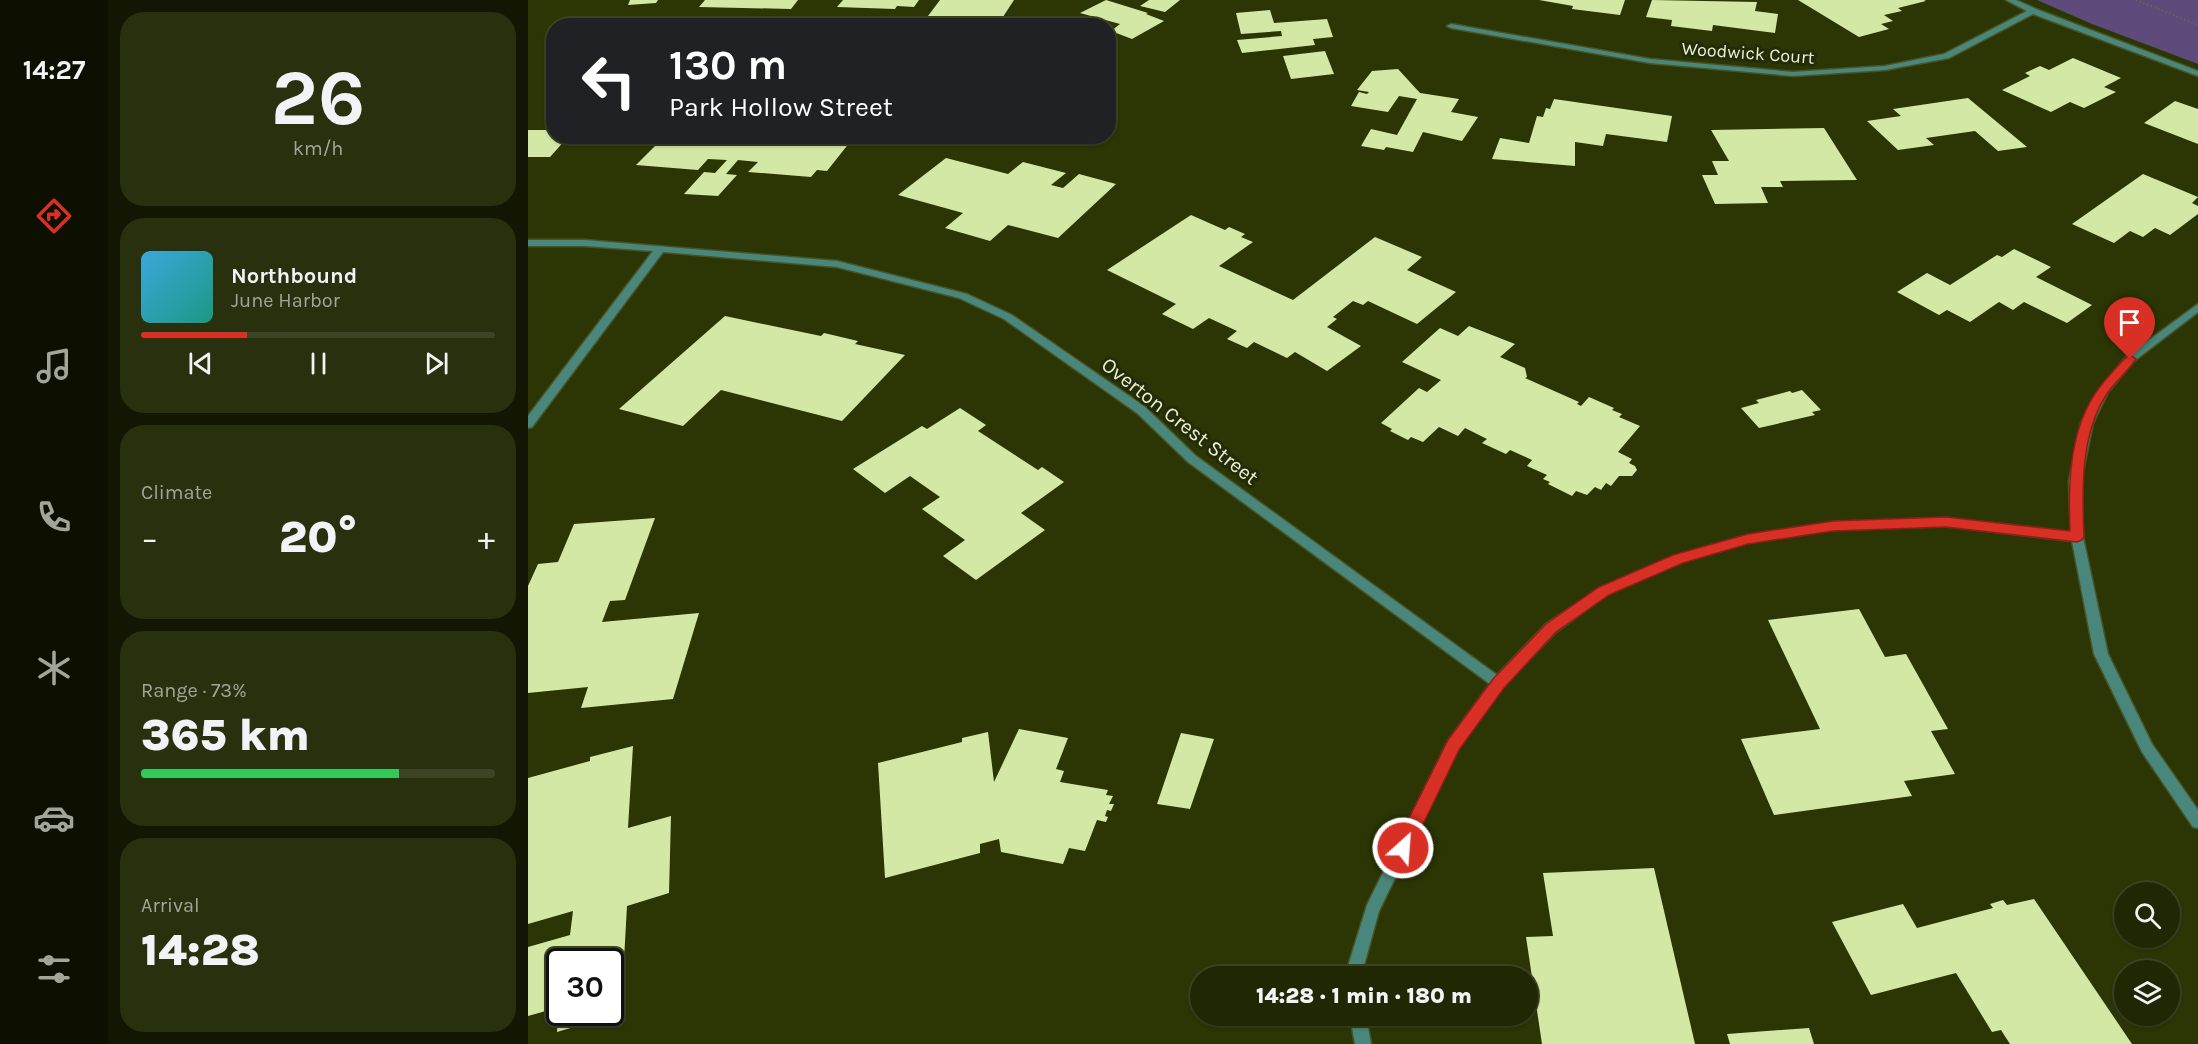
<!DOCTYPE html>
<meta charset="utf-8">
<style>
:root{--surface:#202803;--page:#28300d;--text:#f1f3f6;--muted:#a2a69a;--line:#3d4425;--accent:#d93025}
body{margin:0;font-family:Karla,sans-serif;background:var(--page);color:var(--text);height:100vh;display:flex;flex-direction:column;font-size:22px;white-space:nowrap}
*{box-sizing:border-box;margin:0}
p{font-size:20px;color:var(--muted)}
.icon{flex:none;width:33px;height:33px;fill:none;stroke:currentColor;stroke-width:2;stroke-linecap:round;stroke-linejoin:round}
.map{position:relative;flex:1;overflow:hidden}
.side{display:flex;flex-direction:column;gap:12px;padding:12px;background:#121602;width:420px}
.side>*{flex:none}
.hud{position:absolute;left:18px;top:18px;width:570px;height:126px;border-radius:24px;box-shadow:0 2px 4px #0004,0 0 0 2px var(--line);background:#202124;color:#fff;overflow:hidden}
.fabs{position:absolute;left:1586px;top:882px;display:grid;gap:12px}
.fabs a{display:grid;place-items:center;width:66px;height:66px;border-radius:50%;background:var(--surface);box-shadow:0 2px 4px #0004,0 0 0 2px var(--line);font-size:30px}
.speed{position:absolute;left:18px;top:948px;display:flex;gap:12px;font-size:30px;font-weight:700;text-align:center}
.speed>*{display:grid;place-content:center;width:78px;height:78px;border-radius:50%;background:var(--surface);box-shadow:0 2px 4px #0004,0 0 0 2px var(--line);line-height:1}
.speed .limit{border:3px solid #111;border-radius:9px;background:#fff;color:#111}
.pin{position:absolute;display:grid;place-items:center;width:51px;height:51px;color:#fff;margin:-62px -26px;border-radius:50% 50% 50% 0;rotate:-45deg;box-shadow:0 0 6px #0007}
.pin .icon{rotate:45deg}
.me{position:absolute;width:66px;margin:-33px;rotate:26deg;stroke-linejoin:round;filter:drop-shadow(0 0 4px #0008)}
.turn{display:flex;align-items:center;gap:21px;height:126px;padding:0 24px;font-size:27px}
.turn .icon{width:78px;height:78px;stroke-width:2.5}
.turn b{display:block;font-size:42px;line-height:51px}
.big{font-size:45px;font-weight:800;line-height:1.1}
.side .card{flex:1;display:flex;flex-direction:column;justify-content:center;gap:9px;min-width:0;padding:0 21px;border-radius:24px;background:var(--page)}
.side .dial{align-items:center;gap:0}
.dial b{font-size:78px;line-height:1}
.song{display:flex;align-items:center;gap:18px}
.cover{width:72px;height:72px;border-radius:9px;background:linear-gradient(135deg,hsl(200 70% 55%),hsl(170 70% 35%))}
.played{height:6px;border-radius:3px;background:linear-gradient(90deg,var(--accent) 30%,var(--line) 30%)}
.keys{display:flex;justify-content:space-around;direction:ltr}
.heat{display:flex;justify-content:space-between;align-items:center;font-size:33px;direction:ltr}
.charge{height:9px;border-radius:4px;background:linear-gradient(90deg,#34c759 73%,var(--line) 0)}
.trip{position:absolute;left:662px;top:966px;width:348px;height:60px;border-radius:30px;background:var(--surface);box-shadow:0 2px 4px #0004,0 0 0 2px var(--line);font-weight:800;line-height:60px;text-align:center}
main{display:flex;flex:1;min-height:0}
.tab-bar{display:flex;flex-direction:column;width:108px;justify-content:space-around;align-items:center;background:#0d1001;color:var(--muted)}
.tab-bar .icon{width:42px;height:42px}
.tab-bar .selected{color:var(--accent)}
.tab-bar b{font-size:27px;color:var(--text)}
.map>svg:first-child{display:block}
.green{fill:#5e4a7b}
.building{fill:#d4e8a6}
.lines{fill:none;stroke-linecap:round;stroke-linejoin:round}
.street-casing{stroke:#495425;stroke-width:3}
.path{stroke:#656f43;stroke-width:2;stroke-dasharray:1 3;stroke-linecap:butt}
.street{fill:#49877c;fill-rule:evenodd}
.route{fill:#d93025;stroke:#8d1f18;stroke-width:1.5}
.labels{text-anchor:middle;stroke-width:6;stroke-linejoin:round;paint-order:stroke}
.far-street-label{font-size:18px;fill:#e9f3d2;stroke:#232b09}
.street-label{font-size:21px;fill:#e9f3d2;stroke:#232b09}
</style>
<main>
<nav class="tab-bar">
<b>14:27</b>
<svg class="icon selected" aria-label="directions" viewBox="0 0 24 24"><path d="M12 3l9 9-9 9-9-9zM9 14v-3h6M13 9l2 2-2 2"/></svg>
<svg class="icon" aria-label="music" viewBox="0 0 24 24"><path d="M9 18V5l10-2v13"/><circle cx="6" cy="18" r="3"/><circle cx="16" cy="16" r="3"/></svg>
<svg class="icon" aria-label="phone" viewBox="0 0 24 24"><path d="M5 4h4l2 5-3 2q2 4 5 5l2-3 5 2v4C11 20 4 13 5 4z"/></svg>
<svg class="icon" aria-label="climate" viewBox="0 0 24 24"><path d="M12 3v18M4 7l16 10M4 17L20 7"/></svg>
<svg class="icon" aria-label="car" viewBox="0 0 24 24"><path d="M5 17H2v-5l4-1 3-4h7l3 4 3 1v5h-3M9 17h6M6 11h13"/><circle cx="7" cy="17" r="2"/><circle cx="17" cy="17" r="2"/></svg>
<svg class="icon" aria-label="filters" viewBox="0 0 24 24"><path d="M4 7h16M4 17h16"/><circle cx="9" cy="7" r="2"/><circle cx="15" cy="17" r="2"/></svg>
</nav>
<section class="side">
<div class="card dial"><b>26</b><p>km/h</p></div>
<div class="card">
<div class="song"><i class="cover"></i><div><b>Northbound</b><p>June Harbor</p></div></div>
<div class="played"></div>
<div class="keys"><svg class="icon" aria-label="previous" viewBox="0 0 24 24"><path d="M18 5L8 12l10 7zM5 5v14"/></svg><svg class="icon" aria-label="pause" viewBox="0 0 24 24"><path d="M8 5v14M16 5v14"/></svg><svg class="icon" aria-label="next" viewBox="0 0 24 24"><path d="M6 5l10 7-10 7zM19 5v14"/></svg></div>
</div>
<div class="card"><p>Climate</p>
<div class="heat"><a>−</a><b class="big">20°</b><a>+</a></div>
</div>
<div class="card"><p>Range · 73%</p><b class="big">365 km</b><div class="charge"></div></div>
<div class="card"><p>Arrival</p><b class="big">14:28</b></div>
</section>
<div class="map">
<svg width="1670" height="1044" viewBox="0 0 1670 1044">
<rect width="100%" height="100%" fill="#2b3604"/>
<!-- green -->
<path class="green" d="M1509 0H1670V64L1564 24Z"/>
<!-- building -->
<path class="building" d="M102 0H130L128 3 100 5Z
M177 0H270L263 9 171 7Z
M315 0H391L386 7 369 6 367 9 309 7Z
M412 0H486L471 23 397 20Z
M578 0 620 13 618 14 636 21 604 39 583 31 592 24 552 13Z
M621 0H652L637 12 612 6Z
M1011 0H1097L1092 15 1044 9 1045 6Z
M1124 0 1229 2 1227 11 1250 14 1247 33 1185 25 1184 31 1143 26 1144 20 1118 17Z
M1270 0H1396L1398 1 1370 8 1374 11 1356 15 1365 21 1353 24 1361 29 1331 37Z
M742 10 746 23 799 19 805 37 785 39 787 45 714 53 709 40 754 36 753 31 713 34 708 13Z
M797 51 806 74 763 79 755 56Z
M1545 58 1593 78 1576 87 1588 92 1556 108 1542 102 1523 112 1474 90 1502 76 1497 73 1512 66 1521 70Z
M870 69 892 93 931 99 923 112 950 117 934 141 895 132 885 152 858 147 856 150 833 146 843 129 869 135 889 99 871 96 860 112 823 106 831 92 839 94 841 92 829 90 844 71Z
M1440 98 1499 147 1470 151 1447 131 1398 138 1406 145 1370 150 1339 121 1373 116 1365 109Z
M1026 99 1144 116 1139 142 1078 134 1075 146 1047 142V166L964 159 972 138 1001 143 1009 116 1015 117 1018 108 1022 109Z
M1647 101 1670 109V144L1616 123Z
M1296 128 1329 180 1252 181 1255 187H1233L1240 203 1187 204 1174 175H1190L1184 161H1201L1183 130Z
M0 130H26V136L39 138 22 157H0Z
M129 136H330L326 142H322L299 171 289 170 283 177 220 172 230 162 210 160 198 174 209 175 190 196 156 194 176 172 187 173 199 160 180 159 170 170 108 165 132 141 125 140Z
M418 158 480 174 495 162 538 173 523 185 535 188 551 174 588 184 530 238 480 225 462 241 417 228 435 213 370 195Z
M1615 174 1670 197 1664 203 1670 206V214L1642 235 1627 228 1615 237 1602 231 1586 243 1544 224Z
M663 215 697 230 701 227 717 234 713 237 725 242 691 266 765 300 847 237 894 257 879 270 928 292 889 324 840 301 835 305 825 301 805 317 809 319 799 327 833 346 799 371 767 352 759 358 726 342 719 348 699 339 709 331 681 318 665 329 634 314 648 304 579 270Z
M1486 249 1523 267 1508 277 1564 305 1539 323 1496 302 1485 310 1471 302 1442 322 1419 310 1411 315 1369 292 1399 273 1422 285 1469 255 1474 257Z
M197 316 293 336 296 333 330 341 327 344 377 355 314 421 193 390 155 426 91 409Z
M941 326 987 344 972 357 997 368 999 377 997 378 1051 402 1049 404 1053 406 1061 397 1086 408 1084 410 1094 414 1091 417 1112 426 1090 452 1104 459 1101 463 1107 466 1109 470 1104 476H1091L1083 486 1078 483 1073 490 1067 487 1059 495 1048 491 1044 496 1020 484 1022 482 1015 479 1019 475 999 466 1004 460 982 450 978 454 954 443 959 439 937 428 930 436 911 427 895 442 883 437 880 440 862 431 864 429 853 423 891 388 899 392 913 380 874 362 912 328 930 336Z
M1274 390 1293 410 1284 412 1287 415 1231 428 1213 408 1231 403 1228 400 1262 391 1264 393Z
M432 408 458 425 450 431 510 470 514 467 536 482 493 513 517 530 448 580 415 556 437 540 394 509 412 497 382 476 357 493 325 469 394 426 399 429Z
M127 518 97 600 82 601 74 622 171 613 145 699 53 708 60 687 0 693V586L10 564 30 562 46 524Z
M1331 609 1357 657 1378 654 1420 729 1403 731 1427 774 1376 781 1384 796 1246 815 1213 739 1292 729 1240 620Z
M491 729 540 738 528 769 536 771 532 782 580 790 578 795 585 796 581 804H586L583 811 579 810 577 816 580 817 578 822 569 820 557 851 541 848 535 864 473 852 471 839 452 844V853L357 878 350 763 434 742V738L460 732 466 782Z
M653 733 686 739 662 809 629 804Z
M105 746 100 828 143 816 141 893 99 906 93 1013 29 1032 30 1012H82V962H32V1007L0 1016V947L42 935 45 911 0 924V778L62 761V757Z
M1126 868 1167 1044H1014L998 937 1025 936 1015 873Z
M1506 899 1604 1044H1482L1473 1030 1464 1032 1428 973 1343 995 1304 922 1375 904 1389 928 1465 908 1462 904 1475 900 1479 905Z
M1281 1028 1286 1044H1202L1199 1034Z"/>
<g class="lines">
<defs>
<path id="street" d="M1478 0H1488L1508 9 1670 71V76L1505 14 1421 58 1357 70 1265 76 1122 63 923 28 919 26 923 24 1122 59 1265 72 1357 66 1416 54 1499 11Z
M0 240H57L309 261 439 294 484 315 617 407 668 456 969 675 1018 624 1072 588 1146 556 1220 535 1305 522 1418 518 1543 532 1541 481 1553 423 1570 391 1598 357 1670 304V312L1606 361 1580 392 1565 423 1553 481 1555 537 1580 654 1624 744 1670 810V828L1665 827 1614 752 1566 654 1544 541 1418 526 1305 530 1220 543 1154 562 1080 594 1028 632 975 687 930 749 851 911 833 976H817L839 905 920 741 962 684 660 462 609 413 476 319 431 298 309 267 135 252 4 427 0 428V416L125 251 57 246H0Z
M822 1016H838L843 1044H827Z"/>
</defs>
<!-- street casing -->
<use href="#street" class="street-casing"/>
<!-- path -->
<path class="path" d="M1608 0 1670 25"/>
<!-- street -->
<use href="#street" class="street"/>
</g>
<!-- route -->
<path class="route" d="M1602 355 1608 359C1600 371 1589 380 1581 391 1552 431 1554 490 1556 537L1554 540 1549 542 1418 527 1305 531 1220 544 1155 563 1081 595 1028 632 976 688 931 750 881 853 875 855 869 853 866 848 920 740 965 679 1018 624 1071 587 1145 555 1220 534 1305 521 1418 517 1542 531C1540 484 1541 428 1571 388 1579 377 1589 367 1598 357Z"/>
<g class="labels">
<!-- far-street labels -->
<g class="far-street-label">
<text transform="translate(1220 53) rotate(4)" y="6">Woodwick Court</text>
</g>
<!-- street labels -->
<g class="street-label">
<text transform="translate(652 421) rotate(38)" y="7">Overton Crest Street</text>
</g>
</g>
</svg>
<div class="fabs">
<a><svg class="icon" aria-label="search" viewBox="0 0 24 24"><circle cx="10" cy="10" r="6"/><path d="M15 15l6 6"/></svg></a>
<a><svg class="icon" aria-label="layers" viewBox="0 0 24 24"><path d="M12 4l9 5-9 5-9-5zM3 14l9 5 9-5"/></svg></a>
</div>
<div class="speed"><div class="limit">30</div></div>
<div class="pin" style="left:1602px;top:359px;background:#d93025"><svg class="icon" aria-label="arrive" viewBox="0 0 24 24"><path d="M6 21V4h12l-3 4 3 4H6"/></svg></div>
<svg class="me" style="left:875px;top:848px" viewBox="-20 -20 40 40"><circle r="17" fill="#d93025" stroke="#fff" stroke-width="3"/><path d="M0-11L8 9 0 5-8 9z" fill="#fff"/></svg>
<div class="trip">14:28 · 1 min · 180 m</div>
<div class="hud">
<div class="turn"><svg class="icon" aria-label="left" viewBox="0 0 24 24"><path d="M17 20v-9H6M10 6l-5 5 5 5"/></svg><div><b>130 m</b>Park Hollow Street</div></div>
</div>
</div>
</main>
